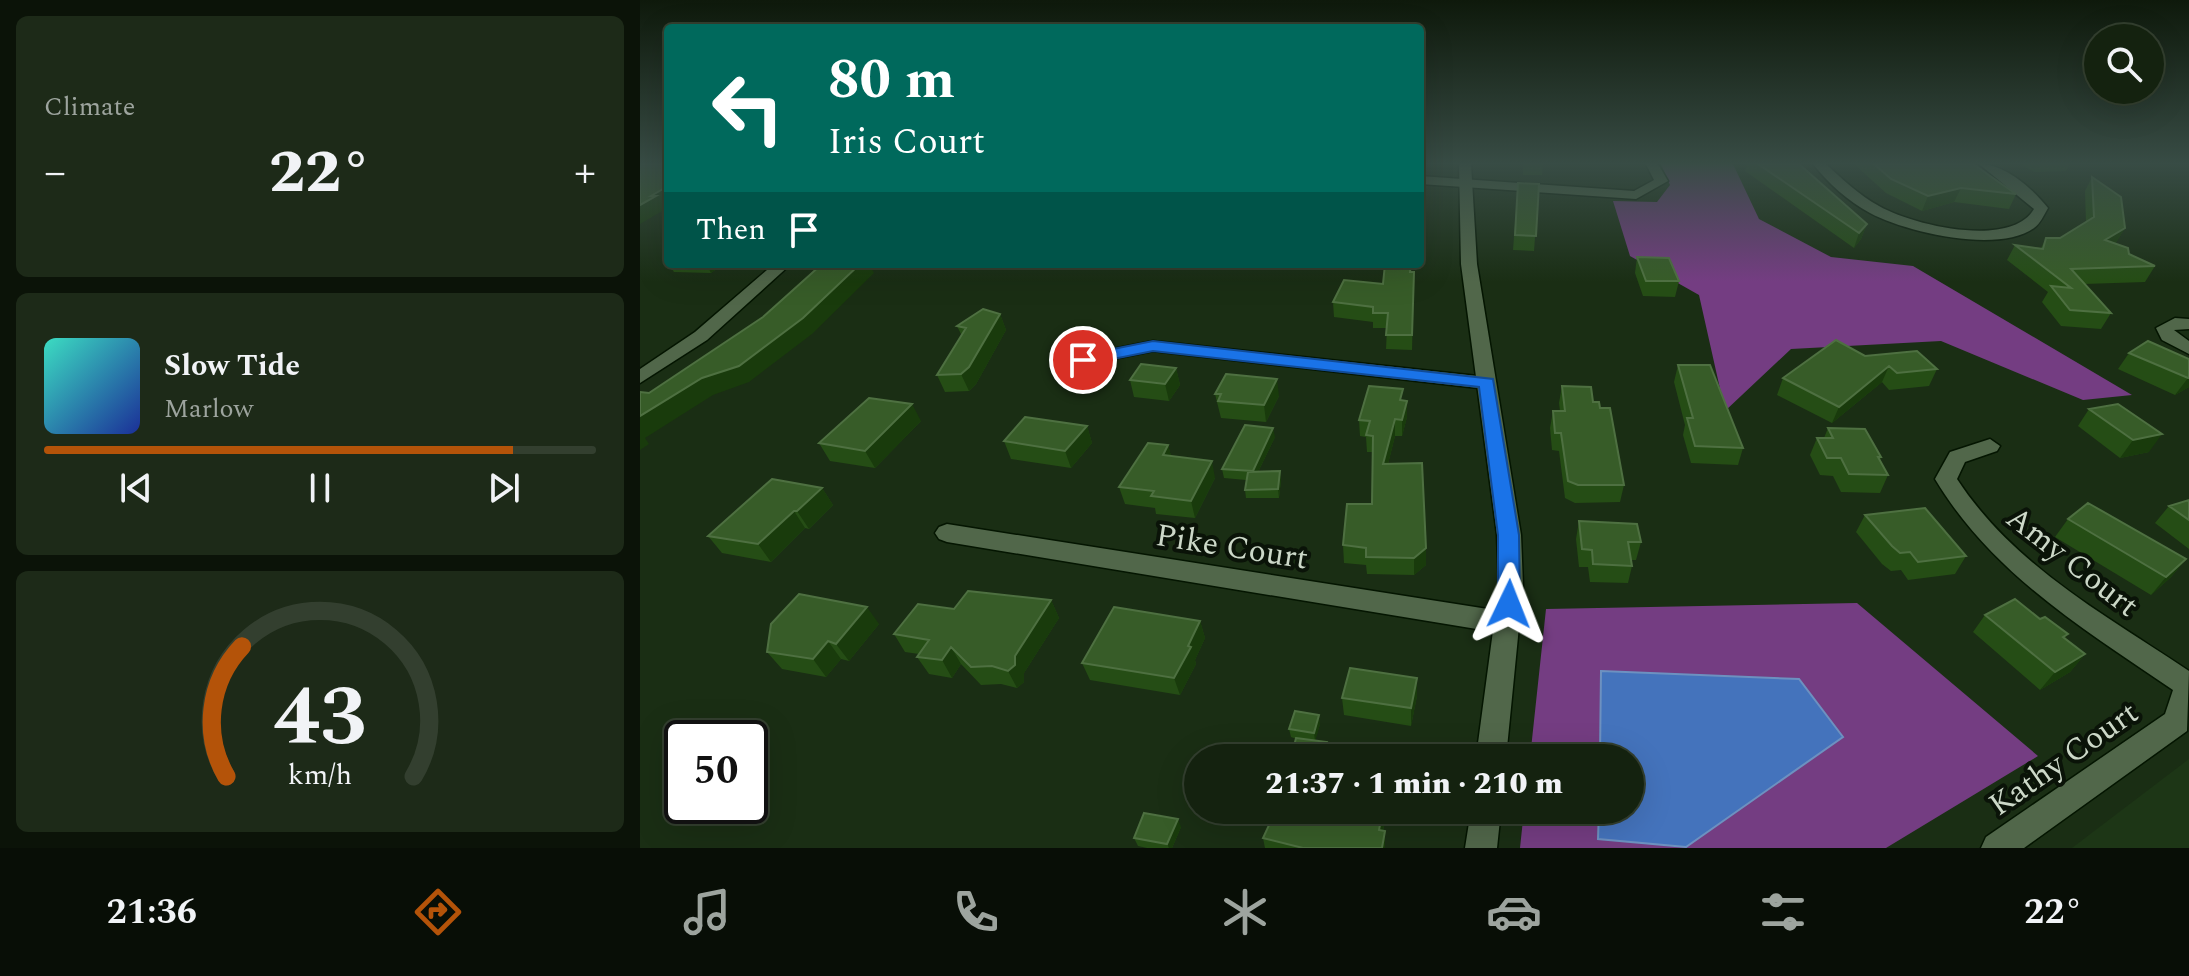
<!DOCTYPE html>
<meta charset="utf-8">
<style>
:root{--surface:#14220f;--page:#1d2a18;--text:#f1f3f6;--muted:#9da49e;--line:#333f2f;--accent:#b45309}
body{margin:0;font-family:Spectral,serif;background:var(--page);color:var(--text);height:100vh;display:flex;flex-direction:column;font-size:30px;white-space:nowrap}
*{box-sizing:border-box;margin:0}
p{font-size:26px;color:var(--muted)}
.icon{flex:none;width:44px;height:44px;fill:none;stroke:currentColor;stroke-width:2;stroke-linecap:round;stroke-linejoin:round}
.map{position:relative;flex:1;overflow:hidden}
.drawer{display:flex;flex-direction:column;gap:16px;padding:16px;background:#0b1308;width:640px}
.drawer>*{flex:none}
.top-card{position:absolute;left:24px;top:24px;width:760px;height:244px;border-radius:8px;box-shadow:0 8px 32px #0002,0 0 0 2px var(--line);background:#00695c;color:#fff;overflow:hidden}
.buttons{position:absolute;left:1444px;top:24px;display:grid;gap:16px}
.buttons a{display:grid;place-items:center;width:80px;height:80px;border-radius:50%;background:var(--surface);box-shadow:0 8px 32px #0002,0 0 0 2px var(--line);font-size:40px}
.speed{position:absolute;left:24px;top:720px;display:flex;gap:16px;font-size:40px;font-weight:700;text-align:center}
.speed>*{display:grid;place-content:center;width:104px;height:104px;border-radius:50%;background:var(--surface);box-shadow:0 8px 32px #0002,0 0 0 2px var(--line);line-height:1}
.speed .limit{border:4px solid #111;border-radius:12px;background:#fff;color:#111}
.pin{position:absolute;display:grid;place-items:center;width:68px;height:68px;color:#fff;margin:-34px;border:4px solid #fff;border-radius:50%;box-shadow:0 2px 8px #0007}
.me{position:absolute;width:88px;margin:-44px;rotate:2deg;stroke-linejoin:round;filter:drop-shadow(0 0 6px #0008)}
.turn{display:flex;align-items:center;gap:28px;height:168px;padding:0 32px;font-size:36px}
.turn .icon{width:104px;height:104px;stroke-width:2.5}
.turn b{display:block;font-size:56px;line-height:68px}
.then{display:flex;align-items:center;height:76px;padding:0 32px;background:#0003;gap:16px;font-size:30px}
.big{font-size:60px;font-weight:800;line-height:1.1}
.drawer .widget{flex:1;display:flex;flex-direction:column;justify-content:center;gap:12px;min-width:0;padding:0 28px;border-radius:12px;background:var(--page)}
.drawer .dial{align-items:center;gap:0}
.dial svg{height:208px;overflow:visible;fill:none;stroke:var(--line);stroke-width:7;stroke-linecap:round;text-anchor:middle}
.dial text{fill:var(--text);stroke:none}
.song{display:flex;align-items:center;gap:24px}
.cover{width:96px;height:96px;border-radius:12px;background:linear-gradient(135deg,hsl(170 70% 55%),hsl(230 70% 35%))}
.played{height:8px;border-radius:4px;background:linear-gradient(90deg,var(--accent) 85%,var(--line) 85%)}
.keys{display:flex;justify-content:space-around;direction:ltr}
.heat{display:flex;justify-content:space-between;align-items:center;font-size:44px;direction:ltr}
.trip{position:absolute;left:544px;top:744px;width:460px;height:80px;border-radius:40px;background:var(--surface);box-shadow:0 8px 32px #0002,0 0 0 2px var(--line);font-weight:800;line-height:80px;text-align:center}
.menu{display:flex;height:128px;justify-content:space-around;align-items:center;background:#080e06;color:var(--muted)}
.menu .icon{width:56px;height:56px}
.menu .selected{color:var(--accent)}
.menu b{font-size:36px;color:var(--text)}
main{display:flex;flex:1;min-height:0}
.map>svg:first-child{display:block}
.built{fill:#1d3616}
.forest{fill:#743d82}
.water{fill:#4473bc;stroke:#6d91c0;stroke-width:2}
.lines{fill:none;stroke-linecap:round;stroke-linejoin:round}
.minor-casing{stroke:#041501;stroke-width:3}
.secondary-casing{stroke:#041501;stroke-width:3}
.minor{fill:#51674a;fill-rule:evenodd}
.secondary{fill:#51674a;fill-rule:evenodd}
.wall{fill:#254d15}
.shaded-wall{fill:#193b0c}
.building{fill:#375c28;stroke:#4e7041;stroke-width:2}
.route{fill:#1a73e8;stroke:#114b97;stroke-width:2}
.labels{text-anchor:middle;stroke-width:8;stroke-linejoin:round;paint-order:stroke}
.near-street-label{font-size:32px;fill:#ccd8c8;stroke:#0a1308}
</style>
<main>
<section class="drawer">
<div class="widget"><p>Climate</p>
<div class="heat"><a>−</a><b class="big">22°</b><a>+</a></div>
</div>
<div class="widget">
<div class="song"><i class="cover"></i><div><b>Slow Tide</b><p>Marlow</p></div></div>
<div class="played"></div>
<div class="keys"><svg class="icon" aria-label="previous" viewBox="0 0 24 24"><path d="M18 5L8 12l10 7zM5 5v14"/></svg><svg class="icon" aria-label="pause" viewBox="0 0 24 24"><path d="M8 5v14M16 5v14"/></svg><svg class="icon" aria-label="next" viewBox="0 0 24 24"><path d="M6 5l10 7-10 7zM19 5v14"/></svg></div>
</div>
<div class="widget dial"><svg viewBox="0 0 100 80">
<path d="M14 69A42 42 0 1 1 86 69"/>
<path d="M14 69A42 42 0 0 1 20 19" stroke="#b45309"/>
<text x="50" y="56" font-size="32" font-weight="700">43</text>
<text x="50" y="72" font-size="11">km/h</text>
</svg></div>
</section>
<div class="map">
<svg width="1549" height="848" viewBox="0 0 1549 848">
<rect width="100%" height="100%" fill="#1a2e14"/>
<!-- built -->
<path class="built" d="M1549 759V848H1432Z"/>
<!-- forest -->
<path class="forest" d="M1021 164H1093L1119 219 1191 257 1273 266 1492 395 1443 400 1301 341 1151 349 1085 411 1059 295 990 256 973 201 1017 202 1030 185Z
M1217 603 1398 756 1246 848H880L884 810H990V758H890L906 609Z"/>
<!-- water -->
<path class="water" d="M961 671 1159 679 1203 737 1046 847 958 839 959 810H990V758H960Z"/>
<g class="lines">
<defs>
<path id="minor" d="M1006 164H1018L1028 181 996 199 780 184V176L994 191 1014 180Z
M1173 164H1186C1202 179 1219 195 1239 206 1272 225 1371 249 1394 209L1339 164C1365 164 1392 188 1408 208 1404 215 1400 224 1394 228 1358 254 1265 232 1230 213 1208 201 1188 183 1173 164Z
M134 264H151L67 340 0 383V369L55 332Z
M1535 318 1549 319V329L1534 330 1549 341V354L1522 340 1516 328Z
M513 341 847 377 856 383 847 389 513 351 443 365 434 360 443 355Z
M1350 439 1360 446 1357 451 1325 462 1317 479C1373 565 1465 615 1549 671L1547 731 1384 848H1341L1346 837 1525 714 1533 690C1444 629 1352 574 1295 479L1310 452Z
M307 524 867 612 876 616 880 623 876 630 867 634 307 542 299 539 295 533 299 527Z"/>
<path id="secondary" d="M819 164H831L837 264 881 535 883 586 866 758H836L859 586 857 535 821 264Z
M831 810H861L857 848H825Z"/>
</defs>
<!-- minor casing -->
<use href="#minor" class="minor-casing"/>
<!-- secondary casing -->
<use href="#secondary" class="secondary-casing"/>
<!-- minor -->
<use href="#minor" class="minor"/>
<!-- secondary -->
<use href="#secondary" class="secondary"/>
</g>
<!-- wall -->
<path class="wall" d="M883 164H903L902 175H883Z
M1107 164H1159L1227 224 1221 239 1214 248 1105 171Z
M1214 164H1333L1376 194 1369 209 1314 202 1282 211 1246 193Z
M1381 164H1430L1426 171 1394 172Z
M1452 177 1485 228 1475 244 1489 254 1515 266 1505 282 1444 284 1471 313 1461 329 1421 326 1402 302 1408 292 1367 260 1375 245 1401 248 1406 238H1420L1446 222 1445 191Z
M878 183 899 184 894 251 873 250Z
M997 257 1039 281 1035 297 1003 296 995 273Z
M28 264H83L71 273 34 272Z
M771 272H774L772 350 746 349 747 328H733V322L694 317 693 302Z
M360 314 366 330 336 384 329 391 305 392 297 375 322 336 317 326Z
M1489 353 1549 359V387L1535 395 1478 369Z
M1225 356 1297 369 1289 386 1249 390 1242 382 1192 423 1137 395 1143 378Z
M1038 365 1103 448 1098 465 1051 463 1043 435 1045 425 1034 382Z
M536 368 540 385 529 401 494 397 490 380Z
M922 386 953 402 960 408 984 485 980 502 935 503 925 498 919 451 912 450 910 428 913 411H920L919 403Z
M575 394 639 396 626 422 581 418Z
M763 401 767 417 762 436H755L748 464 786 565 774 575 727 574 726 565 704 563 703 545 732 504V452H727L726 437 720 436 719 420Z
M1449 409 1509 452 1480 458 1438 426Z
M281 421 235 468 190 461 179 443Z
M447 426 452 443 431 468 371 459 364 441Z
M1188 428 1241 457 1240 460 1248 475 1240 493 1201 492 1193 476 1180 475 1170 455 1177 438H1184Z
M635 437 618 472 641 480 639 498H606L605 490 606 480 584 478 582 469Z
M528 445 531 456 575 478 555 518 516 514 515 508 485 504 479 487Z
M182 488 193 505 169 529 165 528 131 562 82 553 68 536Z
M1549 500V549L1515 523 1529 506Z
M1225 515 1326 556 1315 574 1268 580 1261 570 1251 571 1242 564 1216 532Z
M1428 519 1546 559 1531 577 1511 595 1415 537Z
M939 521 1001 542 996 560H991L992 566 988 583 950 582 948 567H939L936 539Z
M411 600 419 618 384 673V682L377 688 361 684 341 685 321 664 312 678 289 674 277 657 279 654 265 652 254 634 314 609Z
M1345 615 1400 619 1428 634 1425 638 1445 654 1430 672 1400 690 1333 632Z
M560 621 565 638 555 660 556 664 540 695 450 680 442 663Z
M239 624 209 661 201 659 186 677 142 669 127 652Z
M777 678V696L771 726 704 715 702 698Z
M680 724 675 740 688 750 651 737 649 729Z
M682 810H747L743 831 745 848H625L623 838 680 819Z
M541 827 532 848H507L498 846 494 838Z"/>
<!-- shaded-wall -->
<path class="shaded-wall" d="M28 186V205L23 208 24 210 0 224V205L11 196Z
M1321 188 1314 202 1282 211 1288 196Z
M1227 224 1221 239 1214 248 1219 233Z
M1485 228 1476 243 1457 255 1465 240Z
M66 264H83L71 273Z
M208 264H229L234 273 172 334 109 382 73 395 5 438 9 444 0 450V416Z
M360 314 366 330 336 384 329 391 321 374Z
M1249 366 1242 382 1192 423 1199 407Z
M536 368 540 385 529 401 525 384Z
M1548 378H1549V387L1535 395Z
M637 379 639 396 626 422 624 405Z
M767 401V417L762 436V420Z
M272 404 281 421 235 468 225 451Z
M755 419V436L744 480 743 464Z
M447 426 452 443 431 468 425 451Z
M633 428 635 437 614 480 613 471Z
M1522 434 1509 452 1480 458 1493 440Z
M528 445 533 463 523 455Z
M572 461 575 478 555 518 551 501Z
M640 471 641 480 639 498 638 489Z
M182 488 193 505 169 529 157 511Z
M154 511 165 528 131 562 118 544Z
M786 548V565L774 575V558Z
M1546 559 1531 577 1511 595 1526 577Z
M411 600 419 618 384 673V682L377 688 368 671 375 656Z
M227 607 239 624 209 661 196 644Z
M560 621 565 638 555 660 556 664 540 695 534 678Z
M188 641 201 659 186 677 173 659Z
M311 647 321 664 312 678 302 660Z
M1445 654 1430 672 1400 690 1415 672Z
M777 678V696L771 726V708Z
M679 715 680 724 675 742 674 733Z
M687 742 688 750 687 758H683Z
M743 810H747L740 845 739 830Z
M538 819 541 827 532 848H529L527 844Z
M745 831V848H742Z"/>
<!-- building -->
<path class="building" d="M0 164H28V186L11 196H16L0 205Z
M1118 164H1159L1227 224 1219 233Z
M1234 164H1333L1376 194 1321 188 1288 196 1251 179Z
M1452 177 1481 197 1485 228 1465 240 1488 248 1489 254 1515 266 1431 269 1471 313 1430 310 1411 286 1431 288 1375 245 1403 249 1406 238H1420L1454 217Z
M878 183 899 184 896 236 875 235Z
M997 257 1029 258 1039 281H1006Z
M182 264H220L163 318 99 366 62 378 0 416V392L9 393 123 317Z
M745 264H771L770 272H774L772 335H746L748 313H733V307L693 302 704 280 743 284Z
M343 309 360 314 329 367 321 374 297 375 326 328 317 326Z
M1196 340 1225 356 1277 351 1297 369 1257 373 1249 366 1199 407 1143 378Z
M1508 341 1549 359V378H1548L1489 353Z
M501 364 536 368 525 384 490 380Z
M1038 365H1070L1103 448 1055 446 1047 418H1053Z
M586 374 637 379 624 405 578 401 581 394H575Z
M729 386 763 389 760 400 767 401 762 420 755 419 743 464 782 463 786 548 774 558 726 557V548L703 545 707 504H732L733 436 726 435 730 421 719 420Z
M922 386 951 387 953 402H959L960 408H970L984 485H938L928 481 921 433H915L913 411H925Z
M229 398 272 404 225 451 179 443Z
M1478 404 1522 434 1493 440 1449 409Z
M385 417 447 426 425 451 364 441Z
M605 425 633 428 613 471 582 469Z
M1188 428 1225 429 1241 457H1238L1248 475 1209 474 1201 458H1187L1177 438H1193Z
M508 443 528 445 523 455 572 461 551 501 511 496 514 491 479 487Z
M640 471 638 489 605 490 608 472Z
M132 479 182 488 157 511H154L118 544 68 536Z
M1549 500V520L1529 506Z
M1448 503 1546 559 1526 577 1428 519Z
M1285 508 1326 556 1278 562 1270 552 1260 553 1252 546 1225 515Z
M939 521 997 524 1001 542H988L992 566 953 564 952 550 942 549Z
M328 591 411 600 375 656V665L368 671 352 666 331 667 311 647 302 660 277 657 289 640 254 634 278 604 314 609Z
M159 594 227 607 196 644 188 641 173 659 127 652 131 624Z
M1375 599 1400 619 1405 617 1428 634 1423 637 1445 654 1415 672 1345 615Z
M474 607 560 621 548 646 551 647 534 678 442 663Z
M710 668 777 678 771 708 702 698Z
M655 711 679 715 674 733 649 729Z
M656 738 687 742 683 758H651Z
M636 810 680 819 682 810H743L739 830 745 831 742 848H663L623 838Z
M504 813 538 819 527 844 494 838Z"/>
<!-- sky -->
<linearGradient id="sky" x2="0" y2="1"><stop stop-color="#0e190b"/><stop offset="0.58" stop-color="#384c45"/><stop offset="1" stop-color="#384c45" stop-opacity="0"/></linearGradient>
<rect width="1549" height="282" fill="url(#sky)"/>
<!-- route -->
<path class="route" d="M513 341 853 379 879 535 880 604 877 611 869 614 861 611 858 604V535L839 387 513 351 443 365 434 360 443 355Z"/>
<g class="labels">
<!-- near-street labels -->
<g class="near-street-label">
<text transform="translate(592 546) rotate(9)" y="11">Pike Court</text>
<text transform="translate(1433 561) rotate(38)" y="11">Amy Court</text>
<text transform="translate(1423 758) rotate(-35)" y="11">Kathy Court</text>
</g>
</g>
</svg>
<div class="buttons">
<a><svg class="icon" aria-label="search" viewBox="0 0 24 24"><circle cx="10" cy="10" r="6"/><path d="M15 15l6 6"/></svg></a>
</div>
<div class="speed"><div class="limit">50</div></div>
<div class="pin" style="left:443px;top:360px;background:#d93025"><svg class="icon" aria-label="arrive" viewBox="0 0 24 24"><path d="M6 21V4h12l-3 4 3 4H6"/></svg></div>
<svg class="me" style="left:869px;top:604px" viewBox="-20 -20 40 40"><path d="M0-17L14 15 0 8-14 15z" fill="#1a73e8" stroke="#fff" stroke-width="4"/></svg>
<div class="trip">21:37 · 1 min · 210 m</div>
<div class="top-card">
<div class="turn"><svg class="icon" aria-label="left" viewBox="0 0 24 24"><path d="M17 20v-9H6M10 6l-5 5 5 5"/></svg><div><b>80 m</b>Iris Court</div></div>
<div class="then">Then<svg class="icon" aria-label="arrive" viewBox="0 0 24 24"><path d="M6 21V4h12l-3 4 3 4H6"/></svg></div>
</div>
</div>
</main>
<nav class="menu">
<b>21:36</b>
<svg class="icon selected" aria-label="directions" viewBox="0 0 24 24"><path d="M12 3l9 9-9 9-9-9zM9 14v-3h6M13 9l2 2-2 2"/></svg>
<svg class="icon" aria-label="music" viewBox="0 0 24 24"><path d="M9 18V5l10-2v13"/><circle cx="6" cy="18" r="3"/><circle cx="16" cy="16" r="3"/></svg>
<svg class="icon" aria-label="phone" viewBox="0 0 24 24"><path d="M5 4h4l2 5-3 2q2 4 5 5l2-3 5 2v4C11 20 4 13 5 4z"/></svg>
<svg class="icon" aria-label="climate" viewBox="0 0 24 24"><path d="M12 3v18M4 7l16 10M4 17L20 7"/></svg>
<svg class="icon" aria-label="car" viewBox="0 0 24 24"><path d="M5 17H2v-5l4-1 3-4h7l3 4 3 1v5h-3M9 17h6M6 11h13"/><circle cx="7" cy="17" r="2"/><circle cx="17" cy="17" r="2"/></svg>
<svg class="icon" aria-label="filters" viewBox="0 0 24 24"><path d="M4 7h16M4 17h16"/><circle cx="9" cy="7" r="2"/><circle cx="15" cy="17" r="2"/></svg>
<b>22°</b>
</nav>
